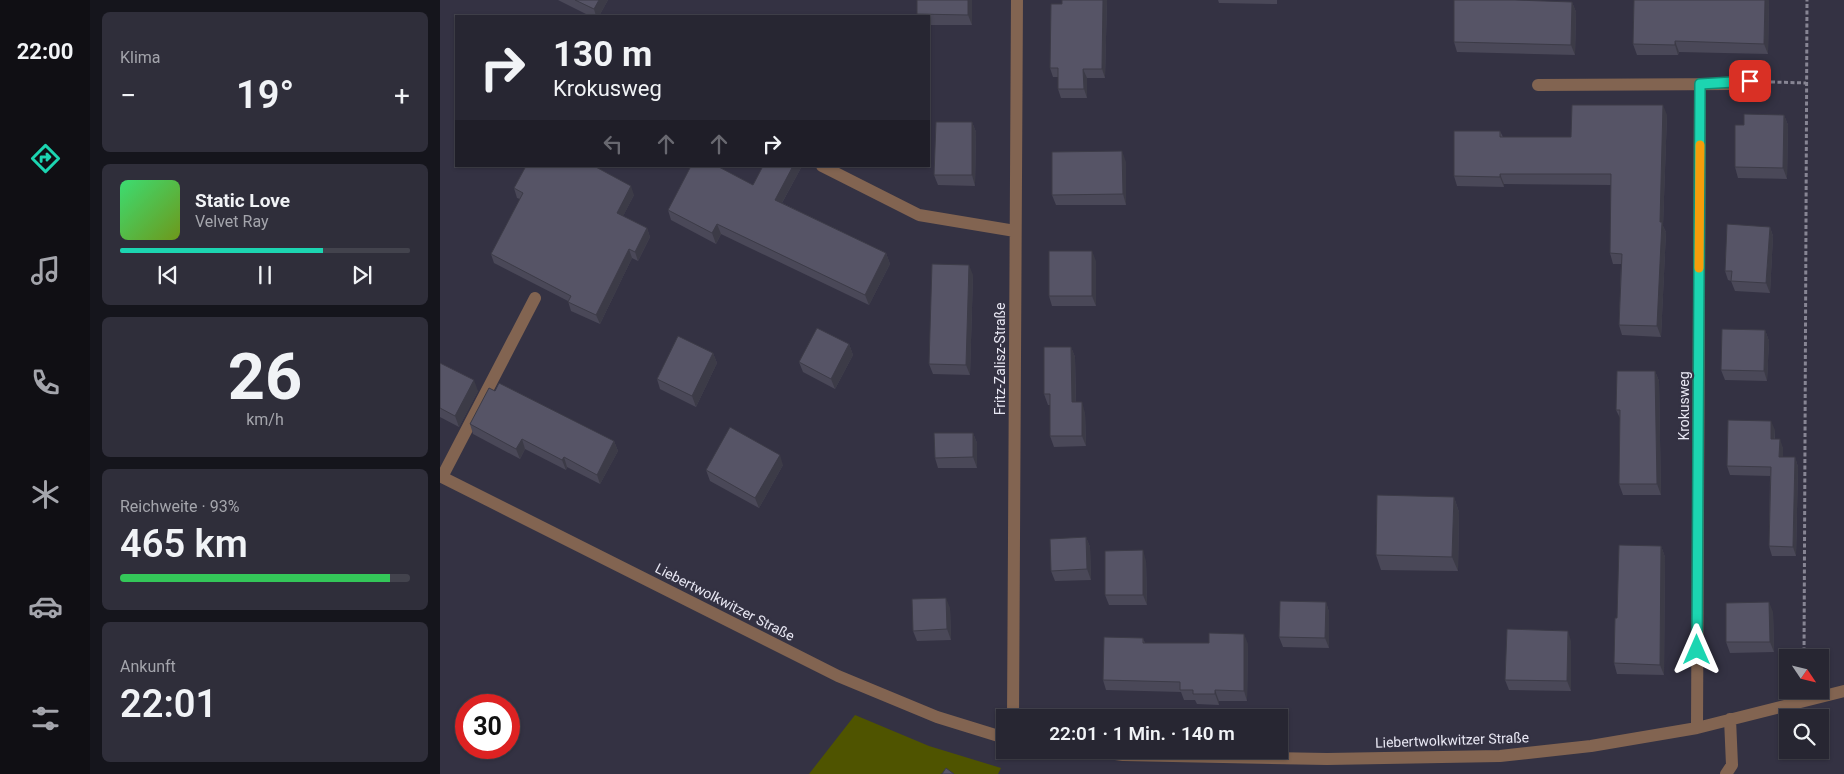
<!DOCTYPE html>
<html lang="de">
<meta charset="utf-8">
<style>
:root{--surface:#272632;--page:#2f2e3a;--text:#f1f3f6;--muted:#a4a5ac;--line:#43434d;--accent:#1cd5b1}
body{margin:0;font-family:Roboto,sans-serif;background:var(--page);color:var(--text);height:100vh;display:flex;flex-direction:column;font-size:19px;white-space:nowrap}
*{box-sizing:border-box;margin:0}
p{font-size:16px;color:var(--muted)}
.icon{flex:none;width:28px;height:28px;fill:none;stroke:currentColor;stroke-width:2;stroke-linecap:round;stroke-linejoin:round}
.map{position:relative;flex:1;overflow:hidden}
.drawer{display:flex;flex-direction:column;gap:12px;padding:12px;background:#15151c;width:350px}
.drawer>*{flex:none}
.guide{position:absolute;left:15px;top:15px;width:475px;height:152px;border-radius:0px;box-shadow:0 1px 4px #0004,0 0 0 1px var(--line);background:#272632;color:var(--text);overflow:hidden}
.needle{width:32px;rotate:125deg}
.fabs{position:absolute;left:1339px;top:649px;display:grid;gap:10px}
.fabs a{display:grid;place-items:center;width:50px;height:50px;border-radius:0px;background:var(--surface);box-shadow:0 1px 4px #0004,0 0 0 1px var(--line);font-size:25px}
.speed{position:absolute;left:15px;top:694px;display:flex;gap:10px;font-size:25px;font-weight:700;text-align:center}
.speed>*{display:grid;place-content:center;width:65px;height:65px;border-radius:50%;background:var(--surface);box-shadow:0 1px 4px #0004,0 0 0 1px var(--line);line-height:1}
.speed .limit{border:8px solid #d22;background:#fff;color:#111}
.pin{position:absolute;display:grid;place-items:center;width:42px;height:42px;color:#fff;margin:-21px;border-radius:10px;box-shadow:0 2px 8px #0006}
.me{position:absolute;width:55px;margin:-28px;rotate:0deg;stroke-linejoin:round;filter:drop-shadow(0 0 4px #0008)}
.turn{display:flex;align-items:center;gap:18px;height:105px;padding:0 15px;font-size:22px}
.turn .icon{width:65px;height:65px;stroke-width:2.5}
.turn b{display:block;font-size:35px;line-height:42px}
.lanes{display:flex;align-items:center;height:48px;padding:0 15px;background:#0003;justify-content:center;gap:25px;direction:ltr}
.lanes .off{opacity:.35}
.big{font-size:38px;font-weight:600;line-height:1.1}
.drawer .tile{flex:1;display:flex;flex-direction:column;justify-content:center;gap:8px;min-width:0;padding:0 18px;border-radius:8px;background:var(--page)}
.drawer .dial{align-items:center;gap:0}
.dial b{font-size:65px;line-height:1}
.song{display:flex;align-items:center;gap:15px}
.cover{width:60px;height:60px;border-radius:8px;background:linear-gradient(135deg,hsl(140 70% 55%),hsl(80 70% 35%))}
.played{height:5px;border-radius:2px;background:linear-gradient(90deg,var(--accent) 70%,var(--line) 70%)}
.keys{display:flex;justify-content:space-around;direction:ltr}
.heat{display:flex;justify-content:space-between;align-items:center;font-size:28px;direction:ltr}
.charge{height:8px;border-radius:4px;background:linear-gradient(90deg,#34c759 93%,var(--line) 0)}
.trip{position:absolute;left:556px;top:709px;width:292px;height:50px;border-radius:0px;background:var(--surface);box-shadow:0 1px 4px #0004,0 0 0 1px var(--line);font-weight:600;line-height:50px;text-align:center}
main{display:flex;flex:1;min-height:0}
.dock{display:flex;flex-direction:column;width:90px;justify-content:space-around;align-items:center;background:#100f14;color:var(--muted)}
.dock .icon{width:35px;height:35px}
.dock .selected{color:var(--accent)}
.dock b{font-size:22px;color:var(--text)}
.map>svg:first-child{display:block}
.green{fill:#4f5400}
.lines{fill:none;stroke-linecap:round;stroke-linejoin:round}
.path{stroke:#878594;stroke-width:3;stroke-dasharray:4 2.5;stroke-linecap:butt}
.minor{stroke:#826451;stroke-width:12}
.wall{fill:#4a4858}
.shaded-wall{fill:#3c3b47}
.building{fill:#565466;stroke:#3c3b47}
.route-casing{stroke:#128a73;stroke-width:12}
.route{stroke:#1cd5b1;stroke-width:9}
.slow{stroke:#f59e0b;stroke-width:9}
.labels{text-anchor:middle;stroke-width:4.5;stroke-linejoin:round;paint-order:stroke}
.street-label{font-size:14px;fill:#e8e7f3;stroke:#343243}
</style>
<main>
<nav class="dock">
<b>22:00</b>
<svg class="icon selected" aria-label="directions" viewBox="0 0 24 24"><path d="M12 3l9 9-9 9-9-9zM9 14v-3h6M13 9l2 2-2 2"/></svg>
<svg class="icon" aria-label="music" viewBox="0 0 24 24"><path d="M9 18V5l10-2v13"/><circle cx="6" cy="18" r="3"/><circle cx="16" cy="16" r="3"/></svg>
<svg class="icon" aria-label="phone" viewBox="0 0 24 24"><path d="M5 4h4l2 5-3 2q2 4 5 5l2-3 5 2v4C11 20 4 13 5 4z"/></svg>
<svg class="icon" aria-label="climate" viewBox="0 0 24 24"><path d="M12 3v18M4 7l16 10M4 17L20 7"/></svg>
<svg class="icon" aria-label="car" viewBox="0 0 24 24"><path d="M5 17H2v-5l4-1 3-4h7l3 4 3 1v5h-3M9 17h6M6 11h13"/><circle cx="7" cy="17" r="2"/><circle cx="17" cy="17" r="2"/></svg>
<svg class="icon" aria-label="filters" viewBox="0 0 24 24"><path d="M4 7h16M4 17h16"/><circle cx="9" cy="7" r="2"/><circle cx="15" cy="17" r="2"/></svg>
</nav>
<section class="drawer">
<div class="tile"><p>Klima</p>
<div class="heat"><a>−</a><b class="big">19°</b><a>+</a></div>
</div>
<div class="tile">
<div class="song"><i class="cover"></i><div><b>Static Love</b><p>Velvet Ray</p></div></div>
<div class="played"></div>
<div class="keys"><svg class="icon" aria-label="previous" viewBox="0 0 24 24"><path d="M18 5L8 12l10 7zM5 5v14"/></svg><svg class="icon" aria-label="pause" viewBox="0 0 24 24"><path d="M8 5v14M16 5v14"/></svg><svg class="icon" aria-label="next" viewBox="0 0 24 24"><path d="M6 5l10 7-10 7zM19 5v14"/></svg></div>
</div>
<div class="tile dial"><b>26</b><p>km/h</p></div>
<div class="tile"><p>Reichweite · 93%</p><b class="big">465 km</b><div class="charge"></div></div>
<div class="tile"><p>Ankunft</p><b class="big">22:01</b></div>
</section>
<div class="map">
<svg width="1404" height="774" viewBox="0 0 1404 774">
<rect width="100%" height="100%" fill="#343243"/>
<!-- green -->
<path class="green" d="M415 715 489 746 561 768 558 774H514L510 771 500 774H369Z"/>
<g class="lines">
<!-- path -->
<path class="path" d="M1331 82 1366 83
M1364 658 1367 0"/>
<!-- minor -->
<path class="minor" d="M1098 85 1295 84 1310 81
M382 166 479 215 575 231
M0 476 398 676 497 717 565 738
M2 477 95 298
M573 718 577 0
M1257 728 1260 84
M646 750 683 755 887 759 1060 756 1151 746 1257 728 1404 691
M1286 774 1292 765 1290 719"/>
</g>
<!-- wall -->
<path class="wall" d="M118 0H168L159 16H150Z
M532 0V25H489V16H477V14Z
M667 0 665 78H647V98H621L618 89V77H613L610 68 622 4Z
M778 0H837V4L779 3Z
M1194 0H1329L1328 54 1239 52 1238 55H1197L1193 44Z
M1132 2 1136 12 1135 55 1017 52 1014 42Z
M1227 115 1223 226 1226 232 1221 337 1182 335 1179 325 1181 264H1173L1170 253 1171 185 1064 184V187L1017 186 1014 176 1060 131 1063 137H1131Z
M1344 115 1348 125 1347 179 1298 178 1295 167 1304 125Z
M532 122 536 132 535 186 498 185 494 175Z
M686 162V205H616L612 195Z
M362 166 342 203 446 253 450 264 429 305 281 234 276 244 231 220 228 210 313 185Z
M74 188 194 195 183 216 207 228 210 237 198 261 192 258 160 324 131 311 128 301 54 263 51 254 80 199 77 198Z
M1330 227 1333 236 1330 293 1295 291 1291 281 1288 280 1285 271Z
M656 261V306H612L609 296Z
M533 275 530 375 493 374 489 364Z
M1325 330 1329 341 1327 381 1285 380 1281 370Z
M409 344 413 355 395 389 363 372 359 362Z
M631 347 635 357 636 402 645 413 646 446 614 447 610 436V405H608L604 394Z
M273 353 277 363 256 407 220 389 217 379Z
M0 363 38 391 19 427 0 417Z
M1215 371 1219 381 1221 495H1183L1179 484 1180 418 1176 410Z
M55 391 174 441 178 451 160 484 127 467 126 470 85 449 80 459 33 434 30 424Z
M1335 430V439L1343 448V457H1355L1358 467 1356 556H1332L1329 546 1330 476 1290 475 1287 466Z
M533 433 537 443V468H498L495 458Z
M343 465 319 508 270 481 266 470Z
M1014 497 1019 512 1018 571 941 570 936 555Z
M646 537 650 547 651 580 615 581 611 571Z
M1221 546 1225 557 1224 675 1177 674 1174 663 1177 618Z
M706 561 707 605H669L665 595Z
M886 602 889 612V648L843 647 839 637Z
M510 608 511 640 477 641 473 631Z
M1333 612 1334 652 1290 653 1286 642Z
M703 638 705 643 808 644 807 701H779V705L757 704 755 700H744L741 692 666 690 663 680Z
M1131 641V691L1069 690 1065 680Z"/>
<!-- shaded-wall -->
<path class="shaded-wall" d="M159 0H168L159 16H156L154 9Z
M528 0H532V25L528 15Z
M663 0H667L665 78 662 69Z
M1325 0H1329L1328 54 1324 44Z
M1132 2 1136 12 1135 55 1131 45Z
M1235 41 1239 52 1238 55 1235 45Z
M643 69 647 78V98L644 89Z
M1223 105 1227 115 1223 226 1226 232 1221 337 1217 326Z
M1344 115 1348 125 1347 179 1343 168Z
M532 122 536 132 535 186 532 175Z
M682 151 686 162V205L683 194Z
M353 166H362L338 210 335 200Z
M1060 174 1064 184V187L1060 177Z
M191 186 194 195 180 222 177 213Z
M277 224 281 234 276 244 272 233Z
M1330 227 1333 236 1330 293 1326 283Z
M207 228 210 237 198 261 195 252Z
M189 249 192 258 160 324 156 315Z
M652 251 656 261V306L652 296Z
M446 253 450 264 429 305 425 295Z
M529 265 533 275 530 375 526 365Z
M1325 330 1329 341 1327 381 1324 371Z
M409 344 413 355 395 389 391 379Z
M631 347 635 357 636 413 632 402Z
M273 353 277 363 256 407 252 396Z
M1215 371 1219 381 1221 495 1217 484Z
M34 380 38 391 19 427 15 416Z
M642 402 645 413 646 446 642 436Z
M1331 421 1335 430 1334 448 1331 439Z
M533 433 537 443V468L533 457Z
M82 439 85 449 80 459 76 449Z
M1340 439 1343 448V466L1339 457Z
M174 441 178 451 160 484 157 475Z
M340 455 343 465 319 508 315 498Z
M124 457 127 467 126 470 122 460Z
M1355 457 1358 467 1356 556 1353 547Z
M1014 497 1019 512 1018 571 1012 557Z
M646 537 650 547 651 580 647 569Z
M1221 546 1225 557 1224 675 1220 665Z
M703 550 706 561 707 605 703 595Z
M506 598 510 608 511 640 507 629Z
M886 602 889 612V648L885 638Z
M1329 602 1333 612 1334 652 1330 642Z
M1128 631 1131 641V691L1127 681Z
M804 634 808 644 807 701 804 691Z
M775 690 779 701V705L775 694Z"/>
<!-- building -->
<path class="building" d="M135 0H159L154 9Z
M477 0H528V15L477 14Z
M622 0H663L662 69H643L644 89H618V68H610L611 4H622Z
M1014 0H1075L1132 2 1131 45 1014 42Z
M1194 0H1325L1324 44 1235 41V45L1193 44Z
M1132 105H1223L1220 222H1222L1217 326 1179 325 1182 254 1170 253 1171 174H1060V177L1014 176V131H1060V137H1131Z
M1304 114 1344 115 1343 168 1295 167V125H1304Z
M496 122H532V175H494Z
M682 151 683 194 612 195V152Z
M86 166H154L191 186 177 213 207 228 195 252 189 249 156 315 128 302 131 296 51 254 83 193 74 188Z
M251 166H277L313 185 323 166H353L335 200 446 253 425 295 277 224 272 233 228 210Z
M1287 224 1330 227 1326 283 1291 281 1292 271H1285Z
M609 251H652V296H609Z
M492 264 529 265 526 365 489 364Z
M377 328 409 344 391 379 359 362Z
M1282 329 1325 330 1324 371 1281 370Z
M238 336 273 353 252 396 217 379Z
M604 347H631L632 402H642V436H610V394H604Z
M0 363 34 380 15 416 0 408Z
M1177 371H1215L1217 484H1179L1180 410H1176Z
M59 383 174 441 157 475 124 457 122 460 82 439 76 449 30 424 49 388 55 391Z
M1288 420 1331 421V439H1340L1339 457H1355L1353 547 1329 546 1331 467 1287 466Z
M290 427 340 455 315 498 266 470Z
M494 433H533V457L495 458Z
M937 495 1014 497 1012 557 936 555Z
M646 537 647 569 611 571 610 539Z
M1179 545 1221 546 1220 665 1174 663 1175 618H1177Z
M703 550V595H665V551Z
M506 598 507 629 473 631 472 599Z
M840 601 886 602 885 638 839 637Z
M1329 602 1330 642H1286V603Z
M1067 629 1128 631 1127 681 1065 680Z
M769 633 804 634V691L775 690V694H753V690H740V682L663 680 664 637 703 638V643H769Z
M506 768 514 774H502Z"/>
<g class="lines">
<defs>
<path id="route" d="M1257 650 1260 84 1310 81"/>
</defs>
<!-- route casing -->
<use href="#route" class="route-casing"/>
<!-- route -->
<use href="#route" class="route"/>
<!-- slow -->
<path class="slow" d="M1259 268 1260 145"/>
</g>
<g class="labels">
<!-- street labels -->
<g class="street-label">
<text transform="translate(560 359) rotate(-90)" y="5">Fritz-Zalisz-Straße</text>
<text transform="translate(1244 406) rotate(-90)" y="5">Krokusweg</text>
<text transform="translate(285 602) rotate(27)" y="5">Liebertwolkwitzer Straße</text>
<text transform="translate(1012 740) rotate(-2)" y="5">Liebertwolkwitzer Straße</text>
</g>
</g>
</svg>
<div class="fabs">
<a><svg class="needle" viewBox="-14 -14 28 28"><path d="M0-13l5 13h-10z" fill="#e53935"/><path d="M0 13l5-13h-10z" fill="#a4a5ac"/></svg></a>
<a><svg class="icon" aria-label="search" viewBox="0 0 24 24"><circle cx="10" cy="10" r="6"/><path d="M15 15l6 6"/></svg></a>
</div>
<div class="speed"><div class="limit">30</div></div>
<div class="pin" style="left:1310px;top:81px;background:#d93025"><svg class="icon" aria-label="arrive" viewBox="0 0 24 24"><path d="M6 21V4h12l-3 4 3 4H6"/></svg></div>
<svg class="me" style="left:1257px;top:650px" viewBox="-20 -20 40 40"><path d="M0-17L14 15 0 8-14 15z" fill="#1cd5b1" stroke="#fff" stroke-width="4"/></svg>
<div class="trip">22:01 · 1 Min. · 140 m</div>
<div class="guide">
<div class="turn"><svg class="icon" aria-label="right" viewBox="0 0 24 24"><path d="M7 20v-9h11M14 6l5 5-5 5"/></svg><div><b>130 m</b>Krokusweg</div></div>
<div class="lanes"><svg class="icon off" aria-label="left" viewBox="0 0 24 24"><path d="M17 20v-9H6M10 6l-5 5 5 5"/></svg><svg class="icon off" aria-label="ahead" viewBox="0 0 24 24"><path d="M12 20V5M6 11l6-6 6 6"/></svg><svg class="icon off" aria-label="ahead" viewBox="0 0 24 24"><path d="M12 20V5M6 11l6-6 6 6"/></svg><svg class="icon" aria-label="right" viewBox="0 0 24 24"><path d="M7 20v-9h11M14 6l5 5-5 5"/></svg></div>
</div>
</div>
</main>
